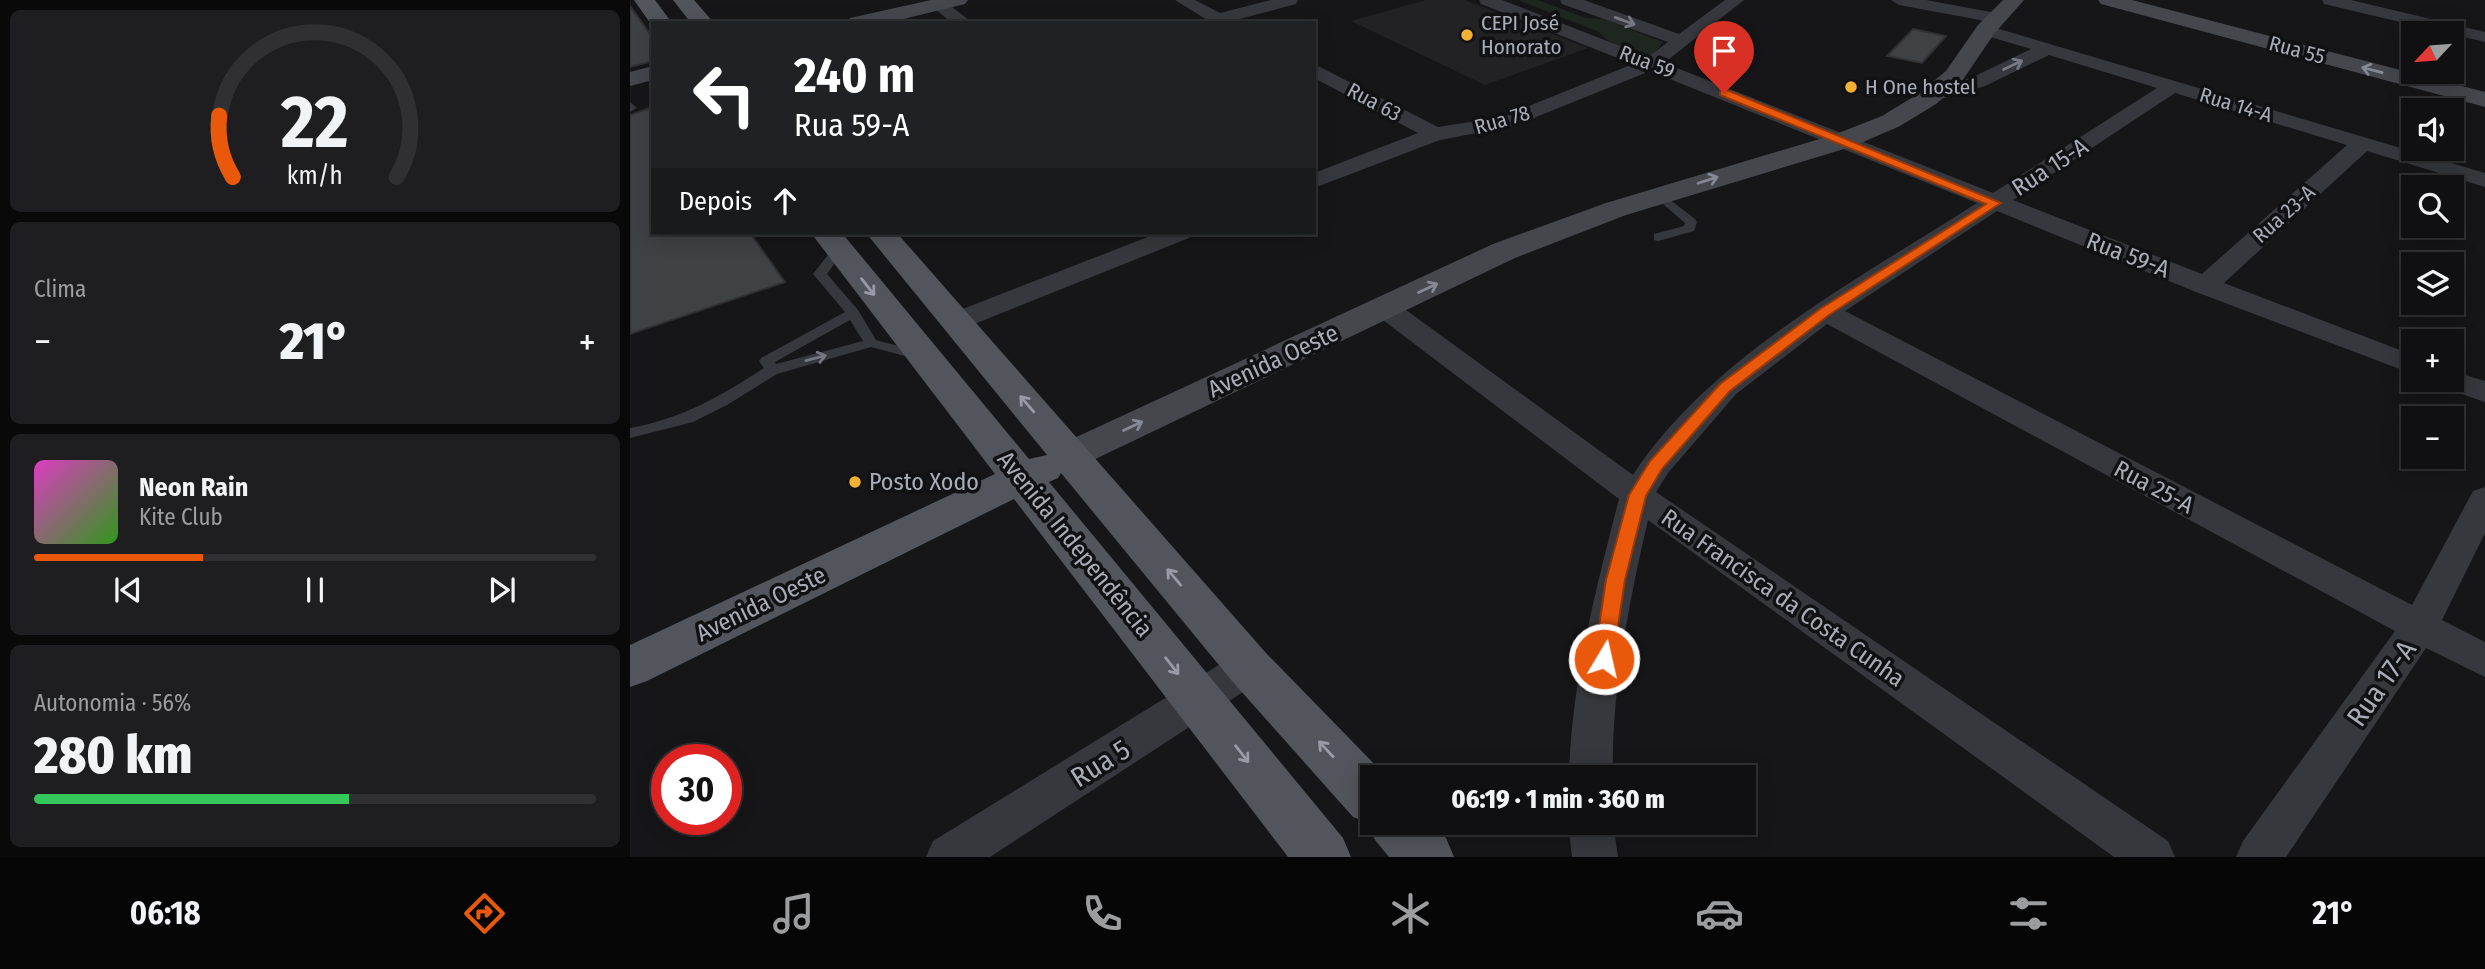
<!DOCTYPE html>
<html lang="pt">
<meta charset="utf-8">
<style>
:root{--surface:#101012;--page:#1e1e20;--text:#f1f3f6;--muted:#9c9d9f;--line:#303032;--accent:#ea580c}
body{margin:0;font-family:"Fira Sans Condensed",sans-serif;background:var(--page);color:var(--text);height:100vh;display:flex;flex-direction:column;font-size:26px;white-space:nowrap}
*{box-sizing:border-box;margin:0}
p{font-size:23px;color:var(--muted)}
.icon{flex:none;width:38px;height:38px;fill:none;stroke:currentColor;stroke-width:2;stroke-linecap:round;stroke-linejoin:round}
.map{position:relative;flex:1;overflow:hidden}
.sheet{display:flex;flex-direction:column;gap:10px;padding:10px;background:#09090a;width:630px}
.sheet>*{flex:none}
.banner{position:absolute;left:21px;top:21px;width:665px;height:214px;border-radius:0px;box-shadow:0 4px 18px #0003,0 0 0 2px var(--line);background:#202124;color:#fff;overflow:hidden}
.needle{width:46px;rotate:244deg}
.tools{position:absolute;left:1771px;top:21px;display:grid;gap:14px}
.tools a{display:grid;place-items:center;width:63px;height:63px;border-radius:0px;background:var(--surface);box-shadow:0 4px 18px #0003,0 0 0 2px var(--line);font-size:35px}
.speed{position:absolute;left:21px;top:744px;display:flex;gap:14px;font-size:35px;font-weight:700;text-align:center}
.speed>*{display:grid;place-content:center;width:91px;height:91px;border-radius:50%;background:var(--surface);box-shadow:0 4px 18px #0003,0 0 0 2px var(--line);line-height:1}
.speed .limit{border:10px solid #d22;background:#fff;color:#111}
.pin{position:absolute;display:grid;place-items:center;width:60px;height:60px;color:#fff;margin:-72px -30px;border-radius:50% 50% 50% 0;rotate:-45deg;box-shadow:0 0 7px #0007}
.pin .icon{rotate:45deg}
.me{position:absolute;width:77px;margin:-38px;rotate:9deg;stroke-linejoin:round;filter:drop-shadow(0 0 5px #0008)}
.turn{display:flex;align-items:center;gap:24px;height:147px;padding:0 28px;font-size:32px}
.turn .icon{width:91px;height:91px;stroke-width:2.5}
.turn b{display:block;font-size:49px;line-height:60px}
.then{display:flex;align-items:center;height:66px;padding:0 28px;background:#0003;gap:14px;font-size:26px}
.big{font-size:52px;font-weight:800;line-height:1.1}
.sheet .tile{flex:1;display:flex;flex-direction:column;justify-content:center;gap:10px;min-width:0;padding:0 24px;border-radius:10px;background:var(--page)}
.sheet .dial{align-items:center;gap:0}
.dial svg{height:182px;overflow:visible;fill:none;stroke:var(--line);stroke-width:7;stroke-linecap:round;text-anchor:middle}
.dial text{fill:var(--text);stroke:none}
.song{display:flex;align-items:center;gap:21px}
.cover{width:84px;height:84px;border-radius:10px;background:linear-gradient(135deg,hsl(310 70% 55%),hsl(110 70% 35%))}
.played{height:7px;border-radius:4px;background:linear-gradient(90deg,var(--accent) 30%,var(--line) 30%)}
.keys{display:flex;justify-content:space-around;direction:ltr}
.heat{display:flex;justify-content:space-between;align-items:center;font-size:38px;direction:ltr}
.charge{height:10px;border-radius:5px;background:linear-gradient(90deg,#34c759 56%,var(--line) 0)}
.trip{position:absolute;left:730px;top:765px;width:396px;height:70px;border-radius:0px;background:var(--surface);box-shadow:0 4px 18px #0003,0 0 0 2px var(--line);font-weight:800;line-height:70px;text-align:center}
.tab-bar{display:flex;height:112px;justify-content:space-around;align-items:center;background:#060607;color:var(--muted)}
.tab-bar .icon{width:49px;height:49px}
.tab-bar .active{color:var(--accent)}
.tab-bar b{font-size:32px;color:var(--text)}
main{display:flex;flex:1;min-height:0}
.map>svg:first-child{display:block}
.built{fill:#222225}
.green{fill:#1e261f}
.building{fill:#404145;stroke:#303034;stroke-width:2}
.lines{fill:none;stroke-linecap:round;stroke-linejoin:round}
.lane{fill:#37383d;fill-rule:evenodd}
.street{fill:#37383d;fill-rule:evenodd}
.secondary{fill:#45474d;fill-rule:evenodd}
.primary{fill:#53555c;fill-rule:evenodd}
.oneway{stroke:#757881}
.oneway2{stroke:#858993}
.oneway3{stroke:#979ba6}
.route{fill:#ea580c;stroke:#983908;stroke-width:2}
.poi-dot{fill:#f2b134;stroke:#111113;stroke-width:2.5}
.labels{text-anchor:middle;stroke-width:7;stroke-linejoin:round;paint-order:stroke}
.far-poi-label{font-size:21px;fill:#a8adb8;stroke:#111113;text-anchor:start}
.far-street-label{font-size:21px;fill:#a8adb8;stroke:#111113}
.street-label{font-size:24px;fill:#a8adb8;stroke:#111113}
.poi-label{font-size:24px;fill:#a8adb8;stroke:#111113;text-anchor:start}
.near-street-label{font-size:28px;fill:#a8adb8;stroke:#111113}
</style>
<main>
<section class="sheet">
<div class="tile dial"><svg viewBox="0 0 100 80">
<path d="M14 69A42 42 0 1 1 86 69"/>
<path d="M14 69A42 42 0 0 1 8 42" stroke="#ea580c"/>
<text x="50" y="56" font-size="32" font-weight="700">22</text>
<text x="50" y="72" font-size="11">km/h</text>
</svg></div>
<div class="tile"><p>Clima</p>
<div class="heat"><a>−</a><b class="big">21°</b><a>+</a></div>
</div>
<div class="tile">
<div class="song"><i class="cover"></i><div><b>Neon Rain</b><p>Kite Club</p></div></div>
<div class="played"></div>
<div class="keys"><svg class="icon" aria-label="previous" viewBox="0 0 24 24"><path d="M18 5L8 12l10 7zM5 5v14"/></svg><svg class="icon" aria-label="pause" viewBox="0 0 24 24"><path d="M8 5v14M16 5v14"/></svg><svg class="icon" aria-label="next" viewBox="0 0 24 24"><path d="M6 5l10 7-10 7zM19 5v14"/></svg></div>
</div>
<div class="tile"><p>Autonomia · 56%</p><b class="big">280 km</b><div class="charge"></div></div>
</section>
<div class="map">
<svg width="1855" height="857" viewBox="0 0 1855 857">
<rect width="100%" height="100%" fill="#161618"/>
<!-- built -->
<path class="built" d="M796 0H835L958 48 855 85 721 21Z"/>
<!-- green -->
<path class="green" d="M888 0H908L956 18 973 19 1033 42C1030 46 1025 53 1021 55 1010 60 974 41 969 32Z"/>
<!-- building -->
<path class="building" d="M0 6 23 38V61L0 67Z
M1283 29 1316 36 1292 63 1257 56Z
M23 107V233H120L155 282 0 334V115Z"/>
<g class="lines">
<!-- lane -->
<path class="lane" d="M0 102 7 108 0 112Z
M1030 192 1065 219 1067 222 1064 231 1028 241 1024 240V234L1054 226 1055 223 1026 198V194Z
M209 245 215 249 197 274 228 310 246 340 295 353 297 356 295 359 290 360 241 347 147 374 97 405 63 422 0 438V428C51 419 91 396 134 368L129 361 131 358 215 312 183 274 205 246ZM220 320 233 341 146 364 145 362Z"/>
<!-- street -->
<path class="street" d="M308 0 314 1 343 23H322L300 5Z
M545 0H565L590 13 641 0H668L666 4 602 21 604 23H582Z
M849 0H872L1018 57 1038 42 932 4 930 0H954L1049 34 1095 0H1114L1034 63 1363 193 1527 88 1419 55 1355 86 1301 102 1294 100 1291 96 1294 92 1341 78 1401 49 1350 34 1347 30 1350 26 1356 25 1855 173V187L1737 151 1594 283 1783 355V374L1566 292 1367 211 1215 311 1782 605 1843 491 1855 487V533L1812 620 1855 642V677L1796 648 1656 857H1606L1613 841 1765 631 1197 324 1106 394 1038 473 1026 492 1538 841 1545 857H1484L1018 520C999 602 981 693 983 777H939C941 685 966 588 989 499L745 314 741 308 745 302 755 300 765 302 1003 475C1080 357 1230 278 1347 203L1020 71 884 126 810 140 684 188V173L788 133 684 78V64L808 127 872 117 1003 64 851 4ZM1545 93 1717 145 1572 274 1383 200Z
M1261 0H1296L1366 13 1375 18 1366 23 1269 5Z
M1692 0H1721L1855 32V42L1694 4Z
M528 233H562L559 238 337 327 327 329 317 327 313 321 317 315Z
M1822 371 1855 381V402L1811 387 1807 380H1822Z
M619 651 633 655 639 667 633 679 360 857H296L303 841 605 655Z
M938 822H983L988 857H942Z"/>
<!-- secondary -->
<path class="secondary" d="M301 0H338L335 4 257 23H217L220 18Z
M1373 0H1394L1364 34 1332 81 1306 104 1270 126 1224 146 996 215 885 258 455 464 441 468 427 464 421 455 427 446 863 244 976 203 1206 134 1252 116 1288 94 1316 71 1348 25Z
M1468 0H1502L1855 92V107L1471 4Z
M23 66V80L0 86V72Z"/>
<!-- primary -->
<path class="primary" d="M4 0H25L42 23H23V27Z
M43 0H64L84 23H61Z
M181 233H212L399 459 417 455 236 233H267L636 653 757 777H742V822H801L816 838 824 857H759L745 840 737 822 723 817 602 681 431 473 428 478 419 482 713 838 721 857H658L384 499 17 681 0 687V645L365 474Z"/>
</g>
<!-- one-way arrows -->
<defs><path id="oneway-shaft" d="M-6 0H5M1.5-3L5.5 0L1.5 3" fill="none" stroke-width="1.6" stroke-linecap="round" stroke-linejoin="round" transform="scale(1.75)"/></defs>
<g class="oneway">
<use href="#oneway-shaft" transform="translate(995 21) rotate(20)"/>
<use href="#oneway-shaft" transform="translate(1383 65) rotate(-26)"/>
<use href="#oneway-shaft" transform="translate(186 358) rotate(-15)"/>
</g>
<g class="oneway2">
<use href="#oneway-shaft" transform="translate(1742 70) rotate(-165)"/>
<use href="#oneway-shaft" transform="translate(1078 180) rotate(-18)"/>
<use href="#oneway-shaft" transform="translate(798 288) rotate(-25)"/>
<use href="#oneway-shaft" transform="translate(503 426) rotate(-25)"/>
</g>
<g class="oneway3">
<use href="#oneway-shaft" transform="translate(238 287) rotate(52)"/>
<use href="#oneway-shaft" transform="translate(397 404) rotate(-131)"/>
<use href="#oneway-shaft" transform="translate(544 577) rotate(-130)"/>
<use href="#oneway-shaft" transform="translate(542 666) rotate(52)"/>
<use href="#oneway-shaft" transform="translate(696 749) rotate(-133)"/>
<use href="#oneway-shaft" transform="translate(612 754) rotate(52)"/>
</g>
<!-- route -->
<path class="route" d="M1090 90H1097L1371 203 1199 315 1100 391 1032 469 1016 496 995 580 983 659 981 664 974 667 966 664 964 659 976 580 999 495 1020 461 1090 384 1190 309 1356 204 1090 95Z"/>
<!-- markers -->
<g class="poi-dot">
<circle cx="837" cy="35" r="7"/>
<circle cx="1221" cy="87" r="7"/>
<circle cx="225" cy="482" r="7"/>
</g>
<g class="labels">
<!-- far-poi labels -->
<g class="far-poi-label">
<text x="851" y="30">CEPI José<tspan x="851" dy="24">Honorato</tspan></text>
<text x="1235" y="94">H One hostel</text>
</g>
<!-- far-street labels -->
<g class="far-street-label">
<text transform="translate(1667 50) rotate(15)" y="7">Rua 55</text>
<text transform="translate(1017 62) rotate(21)" y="7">Rua 59</text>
<text transform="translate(744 102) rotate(28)" y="7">Rua 63</text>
<text transform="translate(1606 105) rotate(17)" y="7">Rua 14-A</text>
<text transform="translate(872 120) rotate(-16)" y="7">Rua 78</text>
<text transform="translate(1654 214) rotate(-42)" y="7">Rua 23-A</text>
</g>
<!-- street labels -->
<g class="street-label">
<text transform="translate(1420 167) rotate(-33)" y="8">Rua 15-A</text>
<text transform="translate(1498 255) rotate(21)" y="8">Rua 59-A</text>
<text transform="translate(643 361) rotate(-25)" y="8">Avenida Oeste</text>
<text transform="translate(1524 487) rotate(28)" y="8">Rua 25-A</text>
<text transform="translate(445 544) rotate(51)" y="8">Avenida Independência</text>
<text transform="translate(1153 598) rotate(35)" y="8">Rua Francisca da Costa Cunha</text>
<text transform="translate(131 604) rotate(-26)" y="8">Avenida Oeste</text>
</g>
<!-- poi labels -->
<g class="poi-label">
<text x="239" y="490">Posto Xodo</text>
</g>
<!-- near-street labels -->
<g class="near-street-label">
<text transform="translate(1751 683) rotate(-55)" y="10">Rua 17-A</text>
<text transform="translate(470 763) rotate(-32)" y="10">Rua 5</text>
</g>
</g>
</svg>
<div class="tools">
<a><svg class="needle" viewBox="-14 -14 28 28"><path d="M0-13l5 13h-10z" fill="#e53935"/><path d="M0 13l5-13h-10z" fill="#9c9d9f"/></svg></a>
<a><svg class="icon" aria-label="sound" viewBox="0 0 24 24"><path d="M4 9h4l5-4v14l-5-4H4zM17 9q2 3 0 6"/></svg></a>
<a><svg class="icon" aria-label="search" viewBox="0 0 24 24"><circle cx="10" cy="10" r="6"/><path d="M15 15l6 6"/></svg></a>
<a><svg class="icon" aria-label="layers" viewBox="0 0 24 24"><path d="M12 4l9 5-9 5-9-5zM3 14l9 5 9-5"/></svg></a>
<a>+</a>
<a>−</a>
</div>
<div class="speed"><div class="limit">30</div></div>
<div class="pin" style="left:1094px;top:93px;background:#d93025"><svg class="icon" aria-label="arrive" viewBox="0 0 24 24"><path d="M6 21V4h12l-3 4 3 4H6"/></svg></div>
<svg class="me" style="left:974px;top:659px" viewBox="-20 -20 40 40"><circle r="17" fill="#ea580c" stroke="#fff" stroke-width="3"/><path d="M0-11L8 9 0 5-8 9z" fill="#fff"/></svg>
<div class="trip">06:19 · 1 min · 360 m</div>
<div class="banner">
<div class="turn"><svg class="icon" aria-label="left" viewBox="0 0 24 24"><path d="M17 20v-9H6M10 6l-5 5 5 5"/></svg><div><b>240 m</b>Rua 59-A</div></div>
<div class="then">Depois<svg class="icon" aria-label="ahead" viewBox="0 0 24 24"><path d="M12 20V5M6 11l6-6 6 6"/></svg></div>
</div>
</div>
</main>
<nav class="tab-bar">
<b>06:18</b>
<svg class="icon active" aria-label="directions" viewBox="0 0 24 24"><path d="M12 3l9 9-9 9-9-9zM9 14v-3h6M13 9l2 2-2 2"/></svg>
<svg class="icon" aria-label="music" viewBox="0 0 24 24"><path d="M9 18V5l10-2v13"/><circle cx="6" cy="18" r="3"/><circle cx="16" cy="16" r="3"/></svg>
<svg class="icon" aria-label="phone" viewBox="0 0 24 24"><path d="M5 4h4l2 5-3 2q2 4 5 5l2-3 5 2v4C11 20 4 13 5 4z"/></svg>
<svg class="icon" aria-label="climate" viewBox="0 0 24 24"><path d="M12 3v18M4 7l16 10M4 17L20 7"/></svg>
<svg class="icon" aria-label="car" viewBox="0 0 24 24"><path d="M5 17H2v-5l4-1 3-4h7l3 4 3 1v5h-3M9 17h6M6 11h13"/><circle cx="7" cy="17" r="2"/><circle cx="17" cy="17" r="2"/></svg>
<svg class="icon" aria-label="filters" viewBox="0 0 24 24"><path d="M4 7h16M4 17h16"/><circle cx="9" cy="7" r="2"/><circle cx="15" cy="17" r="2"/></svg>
<b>21°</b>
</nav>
